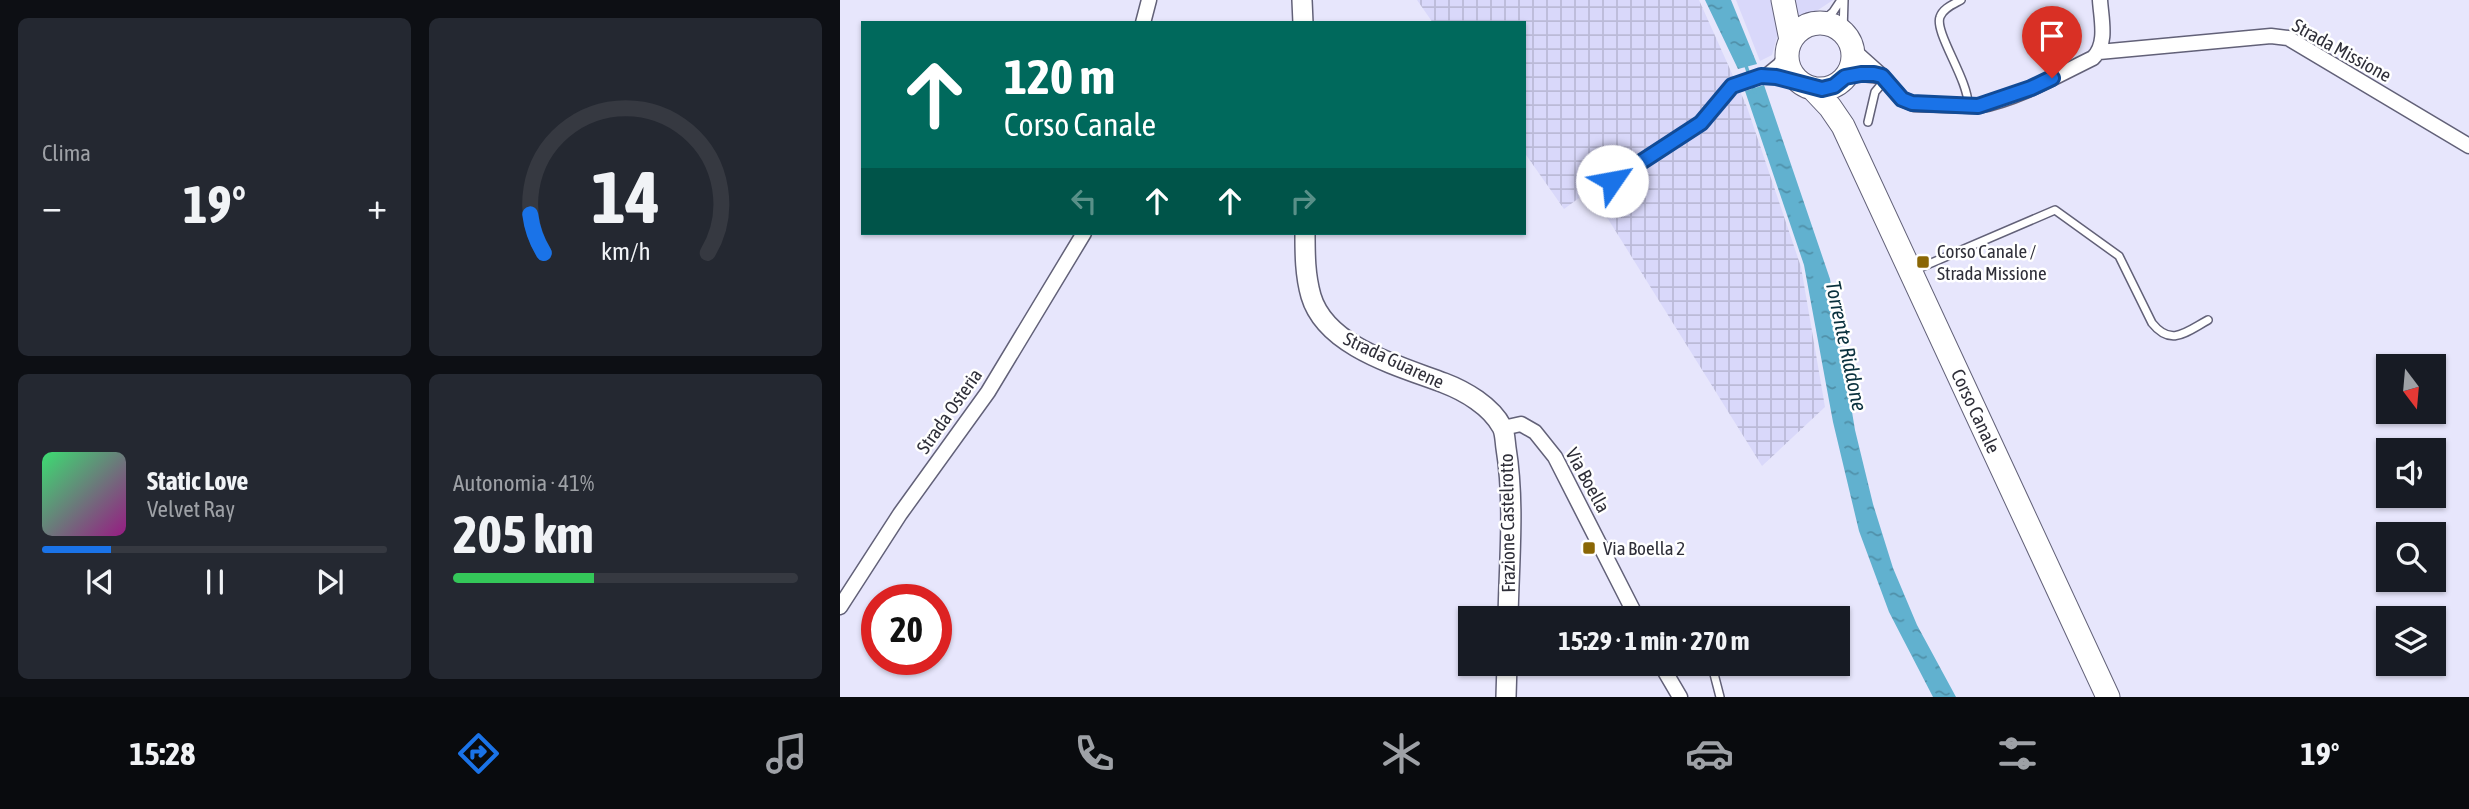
<!DOCTYPE html>
<html lang="it">
<meta charset="utf-8">
<style>
:root{--surface:#171b24;--page:#242831;--text:#f1f3f6;--muted:#9ea1a6;--line:#363941;--accent:#1a73e8}
body{margin:0;font-family:"Asap Condensed",sans-serif;background:var(--page);color:var(--text);height:100vh;display:flex;flex-direction:column;font-size:26px;white-space:nowrap}
*{box-sizing:border-box;margin:0}
p{font-size:23px;color:var(--muted)}
.icon{flex:none;width:38px;height:38px;fill:none;stroke:currentColor;stroke-width:2;stroke-linecap:round;stroke-linejoin:round}
.map{position:relative;flex:1;overflow:hidden}
.drawer{display:flex;flex-direction:column;gap:18px;padding:18px;background:#0d0f14;width:840px}
.drawer>*{flex:none}
.top-card{position:absolute;left:21px;top:21px;width:665px;height:214px;border-radius:0px;box-shadow:0 2px 5px #0004;background:#00695c;color:#fff;overflow:hidden}
.needle{width:46px;rotate:164deg}
.buttons{position:absolute;left:1536px;top:354px;display:grid;gap:14px}
.buttons a{display:grid;place-items:center;width:70px;height:70px;border-radius:0px;background:var(--surface);box-shadow:0 2px 5px #0004;font-size:35px}
.speed{position:absolute;left:21px;top:584px;display:flex;gap:14px;font-size:35px;font-weight:700;text-align:center}
.speed>*{display:grid;place-content:center;width:91px;height:91px;border-radius:50%;background:var(--surface);box-shadow:0 2px 5px #0004;line-height:1}
.speed .limit{border:10px solid #d22;background:#fff;color:#111}
.pin{position:absolute;display:grid;place-items:center;width:60px;height:60px;color:#fff;margin:-72px -30px;border-radius:50% 50% 50% 0;rotate:-45deg;box-shadow:0 0 7px #0007}
.pin .icon{rotate:45deg}
.me{position:absolute;width:77px;margin:-38px;rotate:57deg;stroke-linejoin:round;filter:drop-shadow(0 0 5px #0008)}
.turn{display:flex;align-items:center;gap:24px;height:147px;padding:0 28px;font-size:32px}
.turn .icon{width:91px;height:91px;stroke-width:2.5}
.turn b{display:block;font-size:49px;line-height:60px}
.lanes{display:flex;align-items:center;height:66px;padding:0 28px;background:#0003;justify-content:center;gap:35px;direction:ltr}
.lanes .off{opacity:.35}
.big{font-size:52px;font-weight:700;line-height:1.1}
.drawer .widget{flex:1;display:flex;flex-direction:column;justify-content:center;gap:10px;min-width:0;padding:0 24px;border-radius:10px;background:var(--page)}
.drawer .dial{align-items:center;gap:0}
.dial svg{height:182px;overflow:visible;fill:none;stroke:var(--line);stroke-width:7;stroke-linecap:round;text-anchor:middle}
.dial text{fill:var(--text);stroke:none}
.song{display:flex;align-items:center;gap:21px}
.cover{width:84px;height:84px;border-radius:10px;background:linear-gradient(135deg,hsl(140 70% 55%),hsl(310 70% 35%))}
.played{height:7px;border-radius:4px;background:linear-gradient(90deg,var(--accent) 20%,var(--line) 20%)}
.keys{display:flex;justify-content:space-around;direction:ltr}
.heat{display:flex;justify-content:space-between;align-items:center;font-size:38px;direction:ltr}
.charge{height:10px;border-radius:5px;background:linear-gradient(90deg,#34c759 41%,var(--line) 0)}
.drawer .tiles{flex:1;display:grid;gap:18px;grid-template-columns:repeat(2,1fr)}
.trip{position:absolute;left:618px;top:606px;width:392px;height:70px;border-radius:0px;background:var(--surface);box-shadow:0 2px 5px #0004;font-weight:700;line-height:70px;text-align:center}
.dock{display:flex;height:112px;justify-content:space-around;align-items:center;background:#090b0e;color:var(--muted)}
.dock .icon{width:49px;height:49px}
.dock .current{color:var(--accent)}
.dock b{font-size:32px;color:var(--text)}
main{display:flex;flex:1;min-height:0}
.map>svg:first-child{display:block}
.built{fill:#d9d8fa}
.industrial{fill:url(#industrial-grid)}
.water{fill:url(#water-ripples)}
.lines{fill:none;stroke-linecap:round;stroke-linejoin:round}
.stream{stroke:#61b1cf;stroke-width:3.5}
.service-casing{stroke:#626178;stroke-width:10}
.minor-casing{stroke:#626178;stroke-width:17}
.secondary-casing{stroke:#626178;stroke-width:22}
.primary-casing{stroke:#626178;stroke-width:25}
.service{stroke:#fff;stroke-width:7}
.minor{stroke:#fff;stroke-width:14}
.secondary{stroke:#fff;stroke-width:19}
.primary{stroke:#fff;stroke-width:23}
.route-casing{stroke:#114b97;stroke-width:18}
.route{stroke:#1a73e8;stroke-width:12}
.poi-dot{fill:#8a6605;stroke:#fff;stroke-width:2.5}
.labels{text-anchor:middle;stroke-width:5;stroke-linejoin:round;paint-order:stroke}
.street-label{font-size:19px;fill:#2f2f39;stroke:#fff}
.poi-label{font-size:19px;fill:#2f2f39;stroke:#fff;text-anchor:start}
.water-label{font-size:21px;font-style:italic;fill:#0a313e;stroke:#fff}
</style>
<main>
<section class="drawer">
<div class="tiles">
<div class="widget"><p>Clima</p>
<div class="heat"><a>−</a><b class="big">19°</b><a>+</a></div>
</div>
<div class="widget dial"><svg viewBox="0 0 100 80">
<path d="M14 69A42 42 0 1 1 86 69"/>
<path d="M14 69A42 42 0 0 1 8 52" stroke="#1a73e8"/>
<text x="50" y="56" font-size="32" font-weight="700">14</text>
<text x="50" y="72" font-size="11">km/h</text>
</svg></div>
<div class="widget">
<div class="song"><i class="cover"></i><div><b>Static Love</b><p>Velvet Ray</p></div></div>
<div class="played"></div>
<div class="keys"><svg class="icon" aria-label="previous" viewBox="0 0 24 24"><path d="M18 5L8 12l10 7zM5 5v14"/></svg><svg class="icon" aria-label="pause" viewBox="0 0 24 24"><path d="M8 5v14M16 5v14"/></svg><svg class="icon" aria-label="next" viewBox="0 0 24 24"><path d="M6 5l10 7-10 7zM19 5v14"/></svg></div>
</div>
<div class="widget"><p>Autonomia · 41%</p><b class="big">205 km</b><div class="charge"></div></div>
</div>
</section>
<div class="map">
<svg width="1629" height="697" viewBox="0 0 1629 697">
<defs>
<pattern id="industrial-grid" width="8" height="8" patternUnits="userSpaceOnUse" patternTransform="scale(1.75)"><rect width="8" height="8" fill="#d9d8fa"/><path d="M0 4h8M4 0v8" fill="none" stroke="#bbbad7"/></pattern>
<pattern id="water-ripples" width="26" height="14" patternUnits="userSpaceOnUse" patternTransform="scale(1.75)"><rect width="26" height="14" fill="#61b1cf"/><path d="M2 4q2-2 4 0t4 0M15 11q2-2 4 0t4 0" fill="none" stroke="#5090a9"/></pattern>
</defs>
<rect width="100%" height="100%" fill="#e7e6fc"/>
<!-- built -->
<path class="built" d="M896 0H993L972 14 940 26 932 55 920 61Z"/>
<!-- industrial -->
<path class="industrial" d="M577 0H859L907 107 961 267 985 407 922 466 750 190 724 209 684 152V23H593Z"/>
<!-- water -->
<path class="water" d="M865 0H891L917 64 898 69Z
M924 85 990 279 1015 430 1033 504 1053 568 1077 625 1116 697H1093L1049 612 1019 531 993 422 964 265 905 91Z"/>
<g class="lines">
<!-- stream -->
<path class="stream" d="M905 63 915 92"/>
<defs>
<path id="service" d="M1121 0C1114 4 1103 8 1100 17 1094 32 1129 81 1128 105
M980 23 993 12 1001 0
M1003 32 1004 0
M948 48 937 63 921 76 961 83
M1028 122 1035 92 1045 80
M772 181 861 123 892 86 921 76
M1075 270 1215 210 1279 256 1312 323C1331 347 1346 332 1368 320
M873 670 880 697"/>
<path id="minor" d="M303 23 309 0
M1013 50 1042 76 1062 99 1074 104 1138 106C1179 98 1216 76 1253 58 1268 44 1261 18 1260 0
M1259 52 1431 36 1448 38 1629 146
M1005 77 1021 74 1042 76
M663 428 681 424 695 432 715 457 797 618
M0 607 60 514 148 392 244 233
M820 663 840 697"/>
<path id="secondary" d="M462 0 463 23
M465 233C465 254 465 275 471 296 486 347 559 366 604 383 625 391 651 406 662 427 665 432 665 441 666 448 675 503 669 562 668 618
M666 697 667 663"/>
<path id="primary" d="M943 0 951 40
M947 56a33 33 0 1 1 66 0a33 33 0 1 1-66 0Z
M972 88 990 107 1003 126 1268 697"/>
</defs>
<!-- service casing -->
<use href="#service" class="service-casing"/>
<!-- minor casing -->
<use href="#minor" class="minor-casing"/>
<!-- secondary casing -->
<use href="#secondary" class="secondary-casing"/>
<!-- primary casing -->
<use href="#primary" class="primary-casing"/>
<!-- service -->
<use href="#service" class="service"/>
<!-- minor -->
<use href="#minor" class="minor"/>
<!-- secondary -->
<use href="#secondary" class="secondary"/>
<!-- primary -->
<use href="#primary" class="primary"/>
</g>
<g class="lines">
<defs>
<path id="route" d="M772 181 861 123 892 86 921 76 936 77 982 89 994 86 1005 77 1021 74H1034L1042 76 1062 99 1072 103 1138 106 1191 88 1212 78"/>
</defs>
<!-- route casing -->
<use href="#route" class="route-casing"/>
<!-- route -->
<use href="#route" class="route"/>
</g>
<!-- markers -->
<g class="poi-dot">
<rect x="1076" y="255" width="14" height="14" rx="3.5"/>
<rect x="742" y="541" width="14" height="14" rx="3.5"/>
</g>
<g class="labels">
<!-- street labels -->
<g class="street-label">
<text transform="translate(1502 50) rotate(29)" y="7">Strada Missione</text>
<text transform="translate(554 360) rotate(25)" y="7">Strada Guarene</text>
<text transform="translate(109 411) rotate(-55)" y="7">Strada Osteria</text>
<text transform="translate(1136 411) rotate(65)" y="7">Corso Canale</text>
<text transform="translate(748 480) rotate(61)" y="7">Via Boella</text>
<text transform="translate(667 523) rotate(-91)" y="7">Frazione Castelrotto</text>
</g>
<!-- poi labels -->
<g class="poi-label">
<text x="1097" y="258">Corso Canale /<tspan x="1097" dy="22">Strada Missione</tspan></text>
<text x="763" y="555">Via Boella 2</text>
</g>
<!-- water labels -->
<g class="water-label">
<text transform="translate(1006 346) rotate(78)" y="7">Torrente Riddone</text>
</g>
</g>
</svg>
<div class="buttons">
<a><svg class="needle" viewBox="-14 -14 28 28"><path d="M0-13l5 13h-10z" fill="#e53935"/><path d="M0 13l5-13h-10z" fill="#9ea1a6"/></svg></a>
<a><svg class="icon" aria-label="sound" viewBox="0 0 24 24"><path d="M4 9h4l5-4v14l-5-4H4zM17 9q2 3 0 6"/></svg></a>
<a><svg class="icon" aria-label="search" viewBox="0 0 24 24"><circle cx="10" cy="10" r="6"/><path d="M15 15l6 6"/></svg></a>
<a><svg class="icon" aria-label="layers" viewBox="0 0 24 24"><path d="M12 4l9 5-9 5-9-5zM3 14l9 5 9-5"/></svg></a>
</div>
<div class="speed"><div class="limit">20</div></div>
<div class="pin" style="left:1212px;top:78px;background:#d93025"><svg class="icon" aria-label="arrive" viewBox="0 0 24 24"><path d="M6 21V4h12l-3 4 3 4H6"/></svg></div>
<svg class="me" style="left:772px;top:181px" viewBox="-20 -20 40 40"><circle r="19" fill="#fff"/><path d="M0-13L10 11 0 6-10 11z" fill="#1a73e8"/></svg>
<div class="trip">15:29 · 1 min · 270 m</div>
<div class="top-card">
<div class="turn"><svg class="icon" aria-label="ahead" viewBox="0 0 24 24"><path d="M12 20V5M6 11l6-6 6 6"/></svg><div><b>120 m</b>Corso Canale</div></div>
<div class="lanes"><svg class="icon off" aria-label="left" viewBox="0 0 24 24"><path d="M17 20v-9H6M10 6l-5 5 5 5"/></svg><svg class="icon" aria-label="ahead" viewBox="0 0 24 24"><path d="M12 20V5M6 11l6-6 6 6"/></svg><svg class="icon" aria-label="ahead" viewBox="0 0 24 24"><path d="M12 20V5M6 11l6-6 6 6"/></svg><svg class="icon off" aria-label="right" viewBox="0 0 24 24"><path d="M7 20v-9h11M14 6l5 5-5 5"/></svg></div>
</div>
</div>
</main>
<nav class="dock">
<b>15:28</b>
<svg class="icon current" aria-label="directions" viewBox="0 0 24 24"><path d="M12 3l9 9-9 9-9-9zM9 14v-3h6M13 9l2 2-2 2"/></svg>
<svg class="icon" aria-label="music" viewBox="0 0 24 24"><path d="M9 18V5l10-2v13"/><circle cx="6" cy="18" r="3"/><circle cx="16" cy="16" r="3"/></svg>
<svg class="icon" aria-label="phone" viewBox="0 0 24 24"><path d="M5 4h4l2 5-3 2q2 4 5 5l2-3 5 2v4C11 20 4 13 5 4z"/></svg>
<svg class="icon" aria-label="climate" viewBox="0 0 24 24"><path d="M12 3v18M4 7l16 10M4 17L20 7"/></svg>
<svg class="icon" aria-label="car" viewBox="0 0 24 24"><path d="M5 17H2v-5l4-1 3-4h7l3 4 3 1v5h-3M9 17h6M6 11h13"/><circle cx="7" cy="17" r="2"/><circle cx="17" cy="17" r="2"/></svg>
<svg class="icon" aria-label="filters" viewBox="0 0 24 24"><path d="M4 7h16M4 17h16"/><circle cx="9" cy="7" r="2"/><circle cx="15" cy="17" r="2"/></svg>
<b>19°</b>
</nav>
